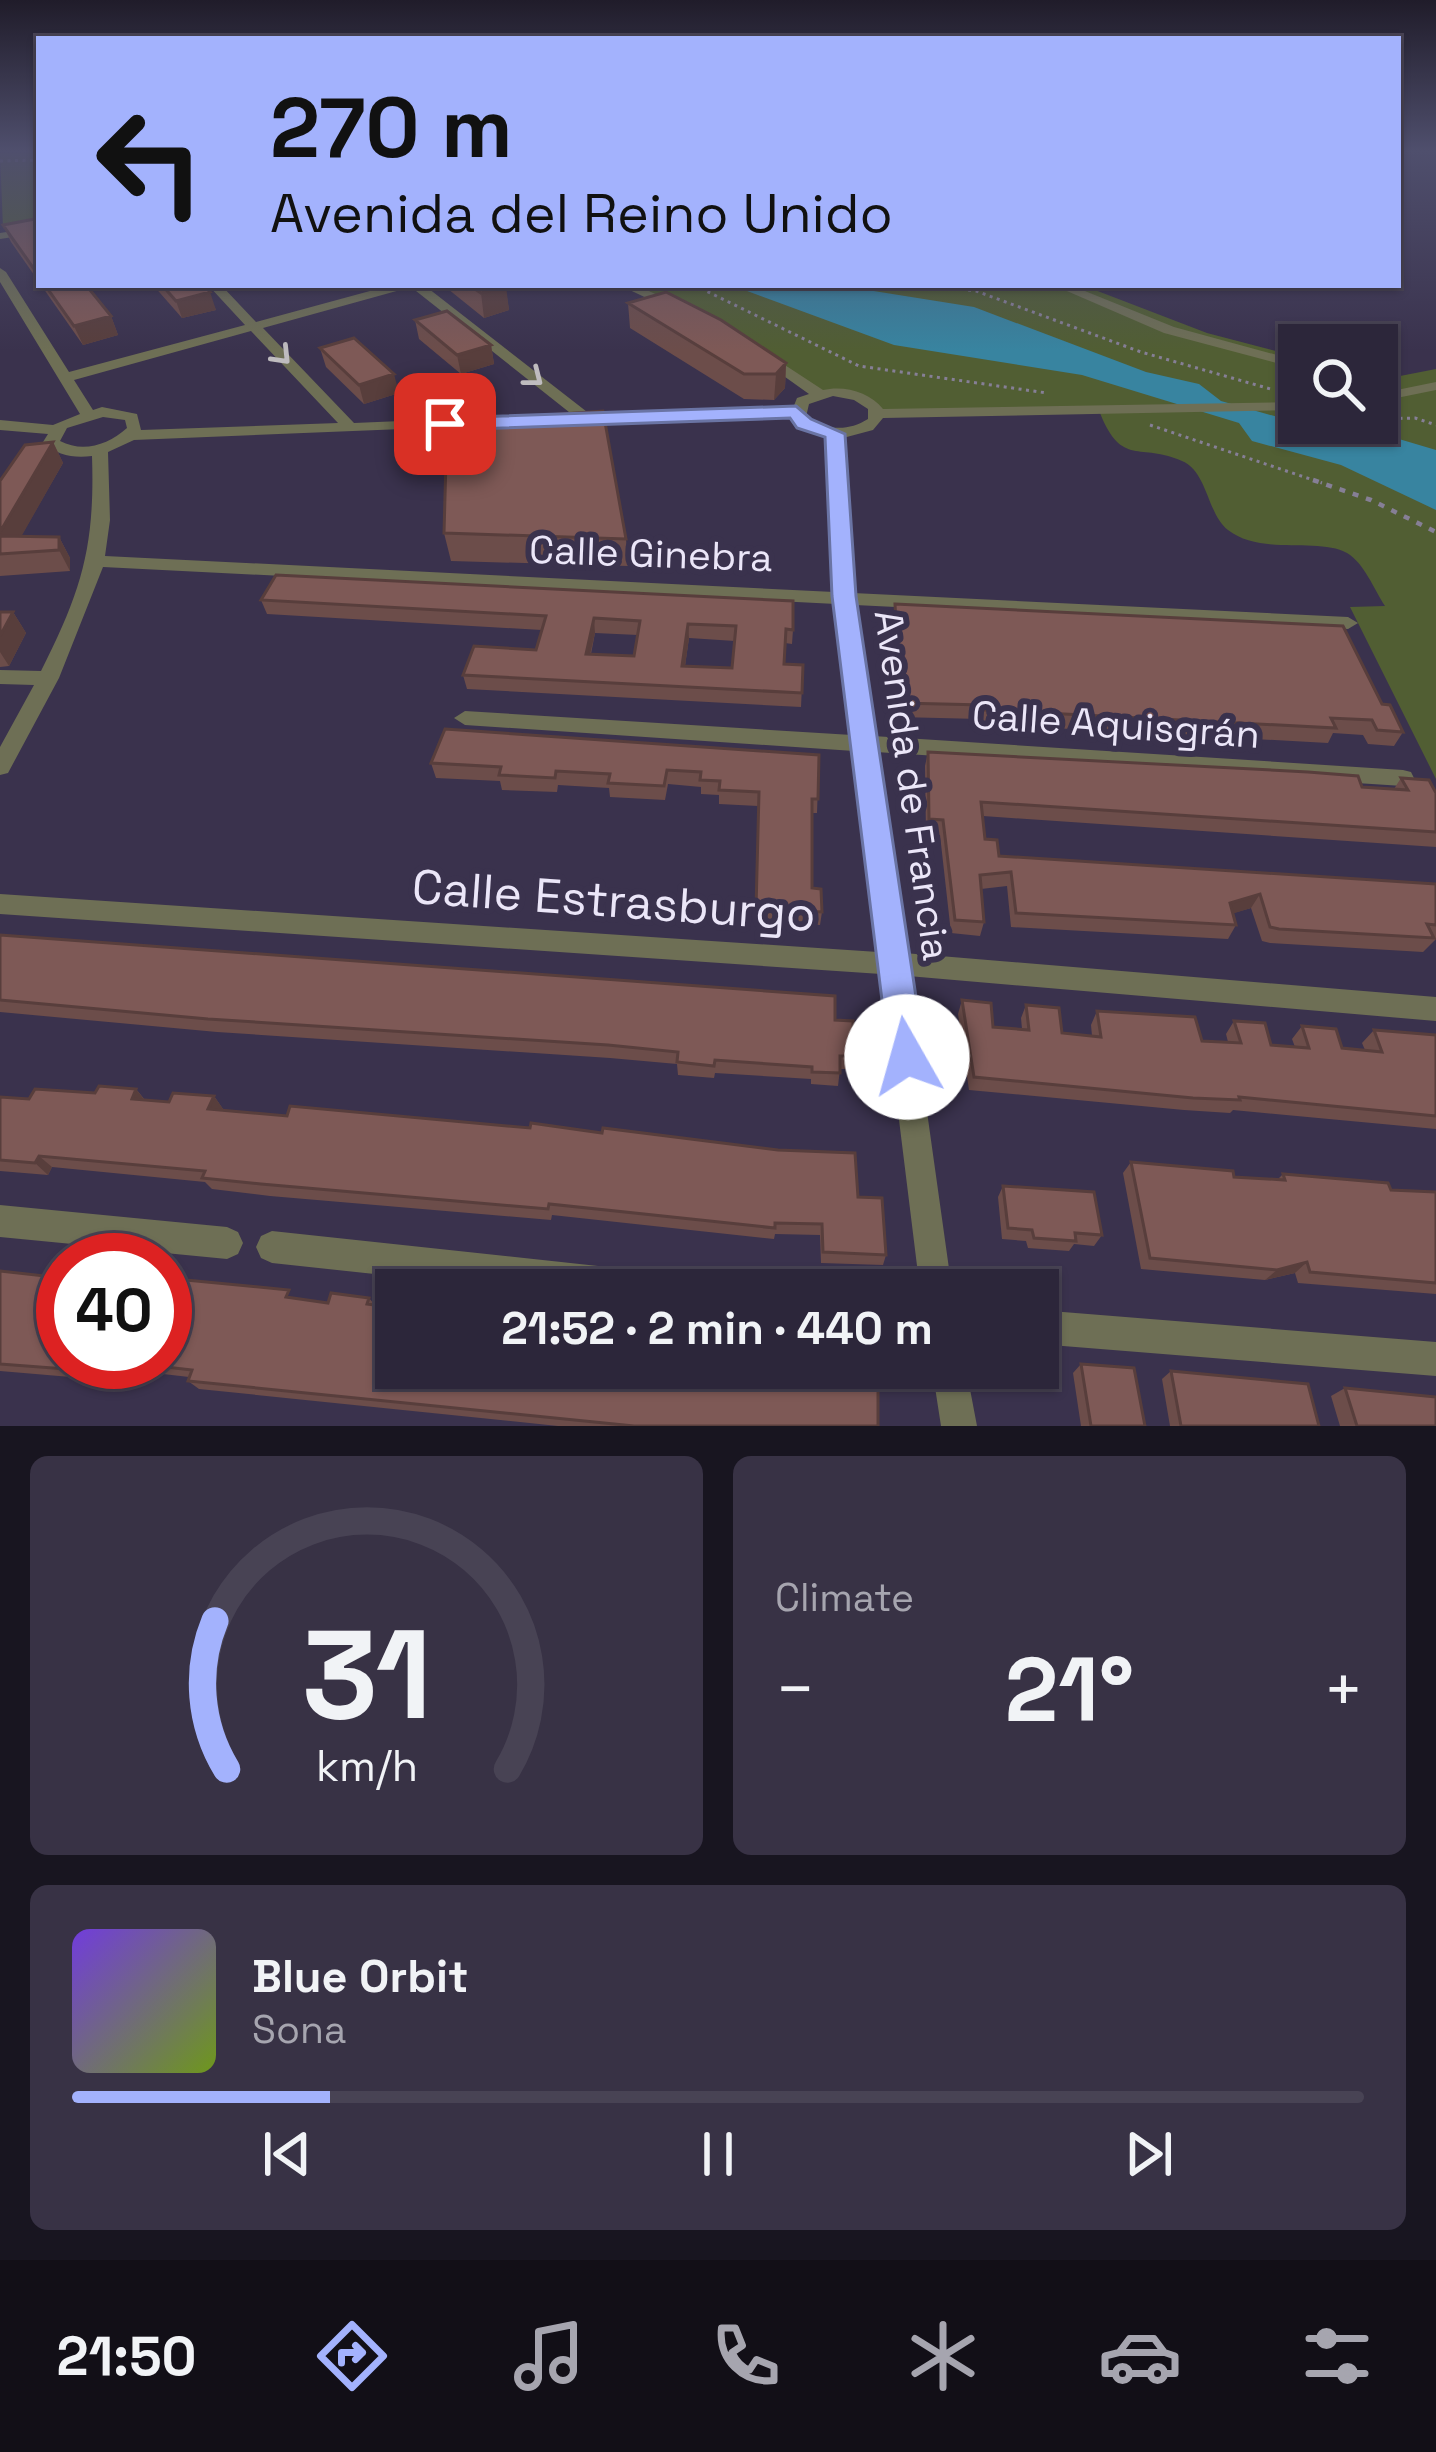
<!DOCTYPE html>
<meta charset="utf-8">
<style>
:root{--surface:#2c263a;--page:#383245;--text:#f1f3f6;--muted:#a6a5af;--line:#484354;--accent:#a3b2fd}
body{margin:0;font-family:"Space Grotesk",sans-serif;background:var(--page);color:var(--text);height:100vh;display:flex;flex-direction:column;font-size:45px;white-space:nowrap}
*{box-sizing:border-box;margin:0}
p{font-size:39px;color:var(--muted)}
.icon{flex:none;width:66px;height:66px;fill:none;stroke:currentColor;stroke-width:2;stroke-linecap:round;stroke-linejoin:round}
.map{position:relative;height:1426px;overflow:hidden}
.panel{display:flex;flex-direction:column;gap:30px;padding:30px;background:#181520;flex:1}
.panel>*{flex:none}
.banner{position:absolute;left:36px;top:36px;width:1365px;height:252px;border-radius:0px;box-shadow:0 3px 9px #0004,0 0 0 3px var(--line);background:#a3b2fd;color:#111;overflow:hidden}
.buttons{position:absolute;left:1278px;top:324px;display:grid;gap:24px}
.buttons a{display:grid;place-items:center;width:120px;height:120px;border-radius:0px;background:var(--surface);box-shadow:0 3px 9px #0004,0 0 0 3px var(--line);font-size:60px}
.speed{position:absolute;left:36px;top:1233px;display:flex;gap:24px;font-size:60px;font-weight:700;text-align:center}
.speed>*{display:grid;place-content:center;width:156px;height:156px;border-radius:50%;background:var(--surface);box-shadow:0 3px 9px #0004,0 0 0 3px var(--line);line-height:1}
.speed .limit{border:18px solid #d22;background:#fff;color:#111}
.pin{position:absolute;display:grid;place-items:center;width:102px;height:102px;color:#fff;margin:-51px;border-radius:24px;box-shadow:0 6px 18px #0006}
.me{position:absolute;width:132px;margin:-66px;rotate:353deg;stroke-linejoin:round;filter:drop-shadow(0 0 9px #0008)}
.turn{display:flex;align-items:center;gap:42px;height:252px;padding:0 36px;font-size:54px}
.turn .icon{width:156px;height:156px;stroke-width:2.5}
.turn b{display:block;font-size:84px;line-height:102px}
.big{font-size:90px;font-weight:700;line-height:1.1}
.panel .tile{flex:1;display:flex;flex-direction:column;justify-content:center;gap:18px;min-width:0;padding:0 42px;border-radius:18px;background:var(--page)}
.panel .dial{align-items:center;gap:0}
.dial svg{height:312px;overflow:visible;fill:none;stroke:var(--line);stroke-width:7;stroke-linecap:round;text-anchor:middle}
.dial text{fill:var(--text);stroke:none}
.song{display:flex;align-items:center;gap:36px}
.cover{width:144px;height:144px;border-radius:18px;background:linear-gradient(135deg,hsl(260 70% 55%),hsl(80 70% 35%))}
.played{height:12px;border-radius:6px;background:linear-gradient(90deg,var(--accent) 20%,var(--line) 20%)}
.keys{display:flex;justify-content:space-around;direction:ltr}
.heat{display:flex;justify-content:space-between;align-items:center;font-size:66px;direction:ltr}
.panel .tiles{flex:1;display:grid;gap:30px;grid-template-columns:1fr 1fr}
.tile:last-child{grid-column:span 2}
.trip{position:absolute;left:375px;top:1269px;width:684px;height:120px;border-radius:0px;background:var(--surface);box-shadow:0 3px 9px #0004,0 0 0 3px var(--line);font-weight:700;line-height:120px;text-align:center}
.tabs{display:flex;height:192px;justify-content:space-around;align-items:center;background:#120f17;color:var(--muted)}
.tabs .icon{width:84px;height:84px}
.tabs .on{color:var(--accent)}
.tabs b{font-size:54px;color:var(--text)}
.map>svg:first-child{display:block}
.green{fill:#515e33}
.water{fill:#3884a0}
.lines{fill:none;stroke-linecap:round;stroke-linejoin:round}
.path-far1{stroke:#867f96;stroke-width:3;stroke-dasharray:3 4.5;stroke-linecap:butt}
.path{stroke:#867f96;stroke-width:4.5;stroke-dasharray:6 8;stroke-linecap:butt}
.minor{fill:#6e6f55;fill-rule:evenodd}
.wall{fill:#6c4d4a;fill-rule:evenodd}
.shaded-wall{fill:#583e3c}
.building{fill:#7e5956;stroke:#583e3c;stroke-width:3;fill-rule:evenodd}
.oneway{stroke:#bfbcbf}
.route{fill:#a3b2fd;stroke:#6a74a4;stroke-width:3}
.labels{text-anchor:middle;stroke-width:12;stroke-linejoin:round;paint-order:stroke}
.street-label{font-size:39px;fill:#ebe6f8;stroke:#3a324d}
.near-street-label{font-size:48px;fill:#ebe6f8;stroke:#3a324d}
</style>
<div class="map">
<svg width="1436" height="1426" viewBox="0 0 1436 1426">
<rect width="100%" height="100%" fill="#3a324d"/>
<!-- green -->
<path class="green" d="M39 152V225L3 228 0 153Z
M622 285H1082L1207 333 1299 357V423H1377V372L1400 376 1436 369V779L1350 607 1385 606C1374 589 1364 563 1347 553 1319 537 1261 556 1228 530 1207 514 1208 472 1182 461 1140 442 1122 468 1100 413L880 414 859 398 816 393 784 364Z"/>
<!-- water -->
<path class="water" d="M731 285H836L974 307 1146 372 1199 384 1221 401 1299 423 1372 431 1436 450V510L1341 465 1252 441 1239 423 1082 375 894 345Z"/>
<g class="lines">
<!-- path-far1 -->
<path class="path-far1" d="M0 161 39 160
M694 285 859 366 1047 393
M931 285 976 291 1141 352 1274 390
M1377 419 1415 418 1436 425
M1150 425 1322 483"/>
<!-- path -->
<path class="path" d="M1313 480 1371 500 1436 532"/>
<!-- minor -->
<path class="minor" d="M39 227V233L0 239V233Z
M0 268 6 272 69 372 245 325 208 285H221L256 322 392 285H424L591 415 793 408 797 398 809 394 760 359 758 356 765 352 823 390C844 385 870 392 883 409L1299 402V410L883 418 873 430 843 438 853 593 1348 617 1358 623 1348 629 855 605 873 736 1403 770 1411 772 1414 778 1411 784 1403 786 876 752 904 953 1436 997V1021L908 976 952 1290H920L881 974 0 914V894L878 952 854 751 465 725 454 718 465 711 852 735 836 604 103 567 59 678 8 773 0 775V747L34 685 0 684V670L41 671C82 590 95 546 92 456 74 458 57 456 43 442L48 434 0 430V420L53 425 80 414 0 282ZM411 287 574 416 567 420 570 423 791 417 801 428 827 437 834 592 105 556 110 520 108 452 134 440 477 426 480 423 472 418 354 423 263 328ZM251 331 338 423 141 430 137 414 102 407 93 410 74 380ZM833 396 854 400 868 409V419C847 432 827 430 806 417L809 404ZM103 417 125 420 127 428C108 445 83 453 60 441L67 428Z
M619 285H636L681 306 670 309Z
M1053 285H1070L1174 327 1299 361V369L1164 333Z
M1436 382V390L1377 402V394Z
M0 1205 227 1227 238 1232 243 1243 238 1254 227 1259 0 1237Z
M272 1231 672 1274 683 1279 688 1290H523L272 1263 261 1258 256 1247 261 1236Z
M1038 1310 1436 1342V1376L1038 1344Z
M932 1368H966L977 1426H941Z"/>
</g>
<!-- wall -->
<path class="wall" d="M39 224V282L11 242 3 225Z
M41 285H86L111 316 118 335 83 345Z
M153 285H203L216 310 182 318Z
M443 285H505L509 310 484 318Z
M628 303 786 363 785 388 774 400 744 399 630 328Z
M415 320 491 345 494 364 461 374 419 339Z
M320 348 399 393 364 404 326 367Z
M53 442 63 463 21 536 59 537 70 558V571L0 576V481Z
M444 533 626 539 628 566 451 561Z
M261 600 793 630 792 644 785 643 784 664 803 665 801 707 467 689 463 675 536 650 542 630 267 614ZM595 633 638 635 634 656 591 654ZM689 638 735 641 732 668 685 666Z
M895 604 1382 704 1403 732 1394 746 1368 744 1363 735 1333 733 1328 743 981 724 980 719 898 717 893 618Z
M0 612H13L26 633 9 666 0 667Z
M928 752 1394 789 1401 778 1436 793V847L983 816 985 839 999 856 1436 884V939L1423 952 1270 943 1262 941 1251 908 1233 913 1236 925 1228 939 1011 927 1007 886 981 889 984 922 980 936 951 933 940 835 926 834 925 766Z
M819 755 817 813H812V888L822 912 820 925 755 922 758 806 719 804V795L701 794V787L668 784 665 800 610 797 609 788 558 785 557 792 502 790 500 781 436 778 431 763Z
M0 935 835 1020 853 1056 851 1069H840L838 1086 811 1084V1079L715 1073 714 1078 678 1075 677 1064 610 1058 217 1032 0 1012Z
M962 1000 993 1027 1022 1029 1021 1018 1026 1005 1062 1033 1092 1036 1091 1025 1097 1011 1202 1041 1228 1042 1226 1034 1234 1021 1271 1045 1295 1047 1292 1039 1302 1026 1342 1048 1365 1050 1362 1043 1374 1030 1436 1035V1129L1233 1110 1230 1113 1184 1110 969 1090 958 1014Z
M136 1089 145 1100 169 1102 214 1096 223 1109 222 1110 858 1197 886 1255 883 1265 821 1263 820 1235 775 1234 774 1239 552 1215 551 1220 270 1196 212 1189 205 1182 52 1167 48 1175 0 1171V1096L29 1099Z
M1131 1162 1234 1177 1277 1180 1283 1174 1391 1190 1436 1192V1294L1298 1283 1295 1273 1265 1280 1141 1269 1123 1173Z
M1003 1186 1102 1235 1094 1246 1074 1244 1069 1251 1028 1248 1026 1241 1002 1239 998 1197Z
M0 1271 63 1362H165L296 1299 328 1303 369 1298 375 1305 878 1426H558L199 1389 188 1381 189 1377 111 1368 106 1380 0 1371Z
M1081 1364 1145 1426H1081L1073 1373Z
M1171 1371 1319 1426H1170L1162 1379Z
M1345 1388 1436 1426H1340L1331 1396Z"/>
<!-- shaded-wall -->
<path class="shaded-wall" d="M506 286 509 310 484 318 481 293Z
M210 292 216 310 182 318 176 301Z
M111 316 118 335 83 345 74 326Z
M491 345 494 364 461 374 457 355Z
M786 363 785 388 774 400 776 374Z
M394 374 399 393 364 404 359 385Z
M53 442 63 463 12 553 0 539V532Z
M59 537 70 558V571L59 550Z
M13 612 26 633 9 666 0 652V636Z
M594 618 595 633 587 668 586 654Z
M688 624 689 638 683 680 682 666Z
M1260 894 1251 908 1222 917 1230 903Z
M136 1089 146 1102 132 1099Z
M214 1096 223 1109 218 1121 208 1109Z
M39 1156 52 1167 48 1175 35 1163Z
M1307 1262 1295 1273 1265 1280 1277 1270Z
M96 1362H102L111 1368 106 1380 92 1371Z"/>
<!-- building -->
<path class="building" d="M35 219 39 224V276L3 225Z
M45 285H86L111 316 74 326Z
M162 285H203L210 292 176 301Z
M469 285H505L506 286 481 293Z
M666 292 721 320 786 363 776 374H744L628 303Z
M447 311 491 345 457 355 415 320Z
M354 338 394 374 359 385 320 348Z
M603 411 626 539 444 533 447 422Z
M53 442 0 532V481L25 445Z
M0 536 59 537V550L0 554Z
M276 575 793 601V630L786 629 784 664 803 665 802 693 463 675 474 646 536 650 546 616 261 600ZM594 618 640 621 634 656 586 654ZM688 624 736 626 732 668 682 666Z
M895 604 1343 626 1382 704 1390 705 1403 732 1377 730 1372 720 1331 718 1336 728 985 710 984 705 900 703Z
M0 612H13L0 636Z
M445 729 819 755 818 799H812V888L821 889 822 912 756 909 759 792 719 790 720 781 700 780 701 772 667 770 664 786 608 783 610 774 556 771 555 778 499 775 501 767 431 763Z
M928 752 1308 772 1358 776 1362 787 1408 790 1401 778 1429 780 1436 793V832L981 802 985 839 997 840 999 856 1436 884V925L1427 924 1434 938 1279 929 1270 927 1260 894 1230 903 1236 925 1016 913 1011 872 980 875 984 922 955 920 943 820 929 819Z
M0 935 835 996V1020L853 1021V1056H840V1073L812 1072V1067L715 1060 714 1066 677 1062 678 1052 608 1045 208 1019 0 1000Z
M962 1000 991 1003 993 1027 1029 1030 1026 1005 1059 1008 1062 1033 1101 1037 1097 1011 1195 1017 1202 1041 1241 1043 1234 1021 1265 1023 1271 1045 1309 1048 1302 1026 1336 1029 1342 1048 1382 1052 1374 1030 1436 1035V1116L1239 1097 1240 1100 1193 1098 974 1077Z
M99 1086 136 1089 132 1099 169 1102 173 1093 214 1096 208 1109 287 1116 290 1106 530 1128 531 1123 602 1133 603 1128 778 1150 855 1153 858 1197 882 1198 886 1255 823 1252 822 1224 775 1223V1228L549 1204 548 1209 261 1184 202 1178 205 1171 39 1156 35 1163 0 1160V1097L29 1099 35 1089 95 1093Z
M1131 1162 1233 1171 1234 1177 1285 1180 1283 1174 1388 1183 1391 1190 1436 1192V1283L1310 1272 1307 1262 1277 1270 1150 1258Z
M1003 1186 1094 1192 1102 1235 1075 1233 1076 1241 1034 1238 1032 1230 1008 1228Z
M0 1271 63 1278V1362H96L92 1371 0 1364Z
M165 1278 289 1290 286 1297 328 1303 331 1293 369 1298 367 1304 396 1308V1368H878V1426H634L188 1381 192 1370 122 1362H165Z
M1081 1364 1134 1368 1145 1426H1091Z
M1171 1371 1308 1384 1319 1426H1181Z
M1345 1388 1436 1397V1426H1357Z"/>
<!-- one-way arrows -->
<defs><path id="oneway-chevron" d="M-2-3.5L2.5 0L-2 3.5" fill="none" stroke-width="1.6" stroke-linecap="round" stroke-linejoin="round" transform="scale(3)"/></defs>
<g class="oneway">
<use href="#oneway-chevron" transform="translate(282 356) rotate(46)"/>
<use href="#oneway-chevron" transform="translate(534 378) rotate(38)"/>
</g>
<!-- sky -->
<linearGradient id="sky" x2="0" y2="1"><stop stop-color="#201c2a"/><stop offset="0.43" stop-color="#4f4f6d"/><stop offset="1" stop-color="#4f4f6d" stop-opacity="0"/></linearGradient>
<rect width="1436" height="351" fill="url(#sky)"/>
<!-- route -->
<path class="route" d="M796 406 811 419 845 434 856 596 925 1057 920 1069 907 1074 894 1069 889 1057 832 596 825 437 797 428 790 418 445 430 435 424 445 418Z"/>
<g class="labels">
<!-- street labels -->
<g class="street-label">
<text transform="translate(651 553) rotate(2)" y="14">Calle Ginebra</text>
<text transform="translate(1116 724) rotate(4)" y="14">Calle Aquisgrán</text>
<text transform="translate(913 785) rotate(82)" y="14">Avenida de Francia</text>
</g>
<!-- near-street labels -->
<g class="near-street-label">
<text transform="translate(614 900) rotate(4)" y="17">Calle Estrasburgo</text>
</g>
</g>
</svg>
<div class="buttons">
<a><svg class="icon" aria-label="search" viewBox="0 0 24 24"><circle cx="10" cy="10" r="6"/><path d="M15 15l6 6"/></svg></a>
</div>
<div class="speed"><div class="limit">40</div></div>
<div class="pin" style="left:445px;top:424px;background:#d93025"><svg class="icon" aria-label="arrive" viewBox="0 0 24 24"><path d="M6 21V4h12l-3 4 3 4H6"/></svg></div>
<svg class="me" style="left:907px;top:1057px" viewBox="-20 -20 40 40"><circle r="19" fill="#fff"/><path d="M0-13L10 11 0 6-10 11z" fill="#a3b2fd"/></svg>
<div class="trip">21:52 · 2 min · 440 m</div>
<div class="banner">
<div class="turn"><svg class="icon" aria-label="left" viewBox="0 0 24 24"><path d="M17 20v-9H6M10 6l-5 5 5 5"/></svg><div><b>270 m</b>Avenida del Reino Unido</div></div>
</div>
</div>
<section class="panel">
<div class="tiles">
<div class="tile dial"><svg viewBox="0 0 100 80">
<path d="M14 69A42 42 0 1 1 86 69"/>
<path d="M14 69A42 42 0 0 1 11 31" stroke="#a3b2fd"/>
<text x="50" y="56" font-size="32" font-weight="700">31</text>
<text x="50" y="72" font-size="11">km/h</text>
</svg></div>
<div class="tile"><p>Climate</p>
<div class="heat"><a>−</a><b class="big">21°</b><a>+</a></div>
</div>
<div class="tile">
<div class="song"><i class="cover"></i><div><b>Blue Orbit</b><p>Sona</p></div></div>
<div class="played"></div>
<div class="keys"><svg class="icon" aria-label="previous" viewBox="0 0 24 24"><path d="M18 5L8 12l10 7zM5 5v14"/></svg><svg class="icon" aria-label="pause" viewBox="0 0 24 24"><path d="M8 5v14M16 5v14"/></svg><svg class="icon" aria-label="next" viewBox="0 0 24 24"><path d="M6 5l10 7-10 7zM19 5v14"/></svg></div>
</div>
</div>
</section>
<nav class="tabs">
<b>21:50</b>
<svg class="icon on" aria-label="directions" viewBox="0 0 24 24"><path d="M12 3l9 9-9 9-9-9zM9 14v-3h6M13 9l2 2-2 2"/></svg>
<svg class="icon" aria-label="music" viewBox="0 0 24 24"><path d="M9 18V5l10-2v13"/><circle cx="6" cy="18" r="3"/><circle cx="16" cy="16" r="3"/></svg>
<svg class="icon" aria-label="phone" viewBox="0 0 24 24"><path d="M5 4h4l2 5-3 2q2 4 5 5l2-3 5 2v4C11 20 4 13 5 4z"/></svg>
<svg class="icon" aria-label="climate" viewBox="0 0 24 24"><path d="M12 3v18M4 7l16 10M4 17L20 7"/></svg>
<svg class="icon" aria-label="car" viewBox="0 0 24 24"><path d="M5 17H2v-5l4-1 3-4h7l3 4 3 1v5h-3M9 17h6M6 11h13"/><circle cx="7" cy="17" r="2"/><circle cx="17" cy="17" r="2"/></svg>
<svg class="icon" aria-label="filters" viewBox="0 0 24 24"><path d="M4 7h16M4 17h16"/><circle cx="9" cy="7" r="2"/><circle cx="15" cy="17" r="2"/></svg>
</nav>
